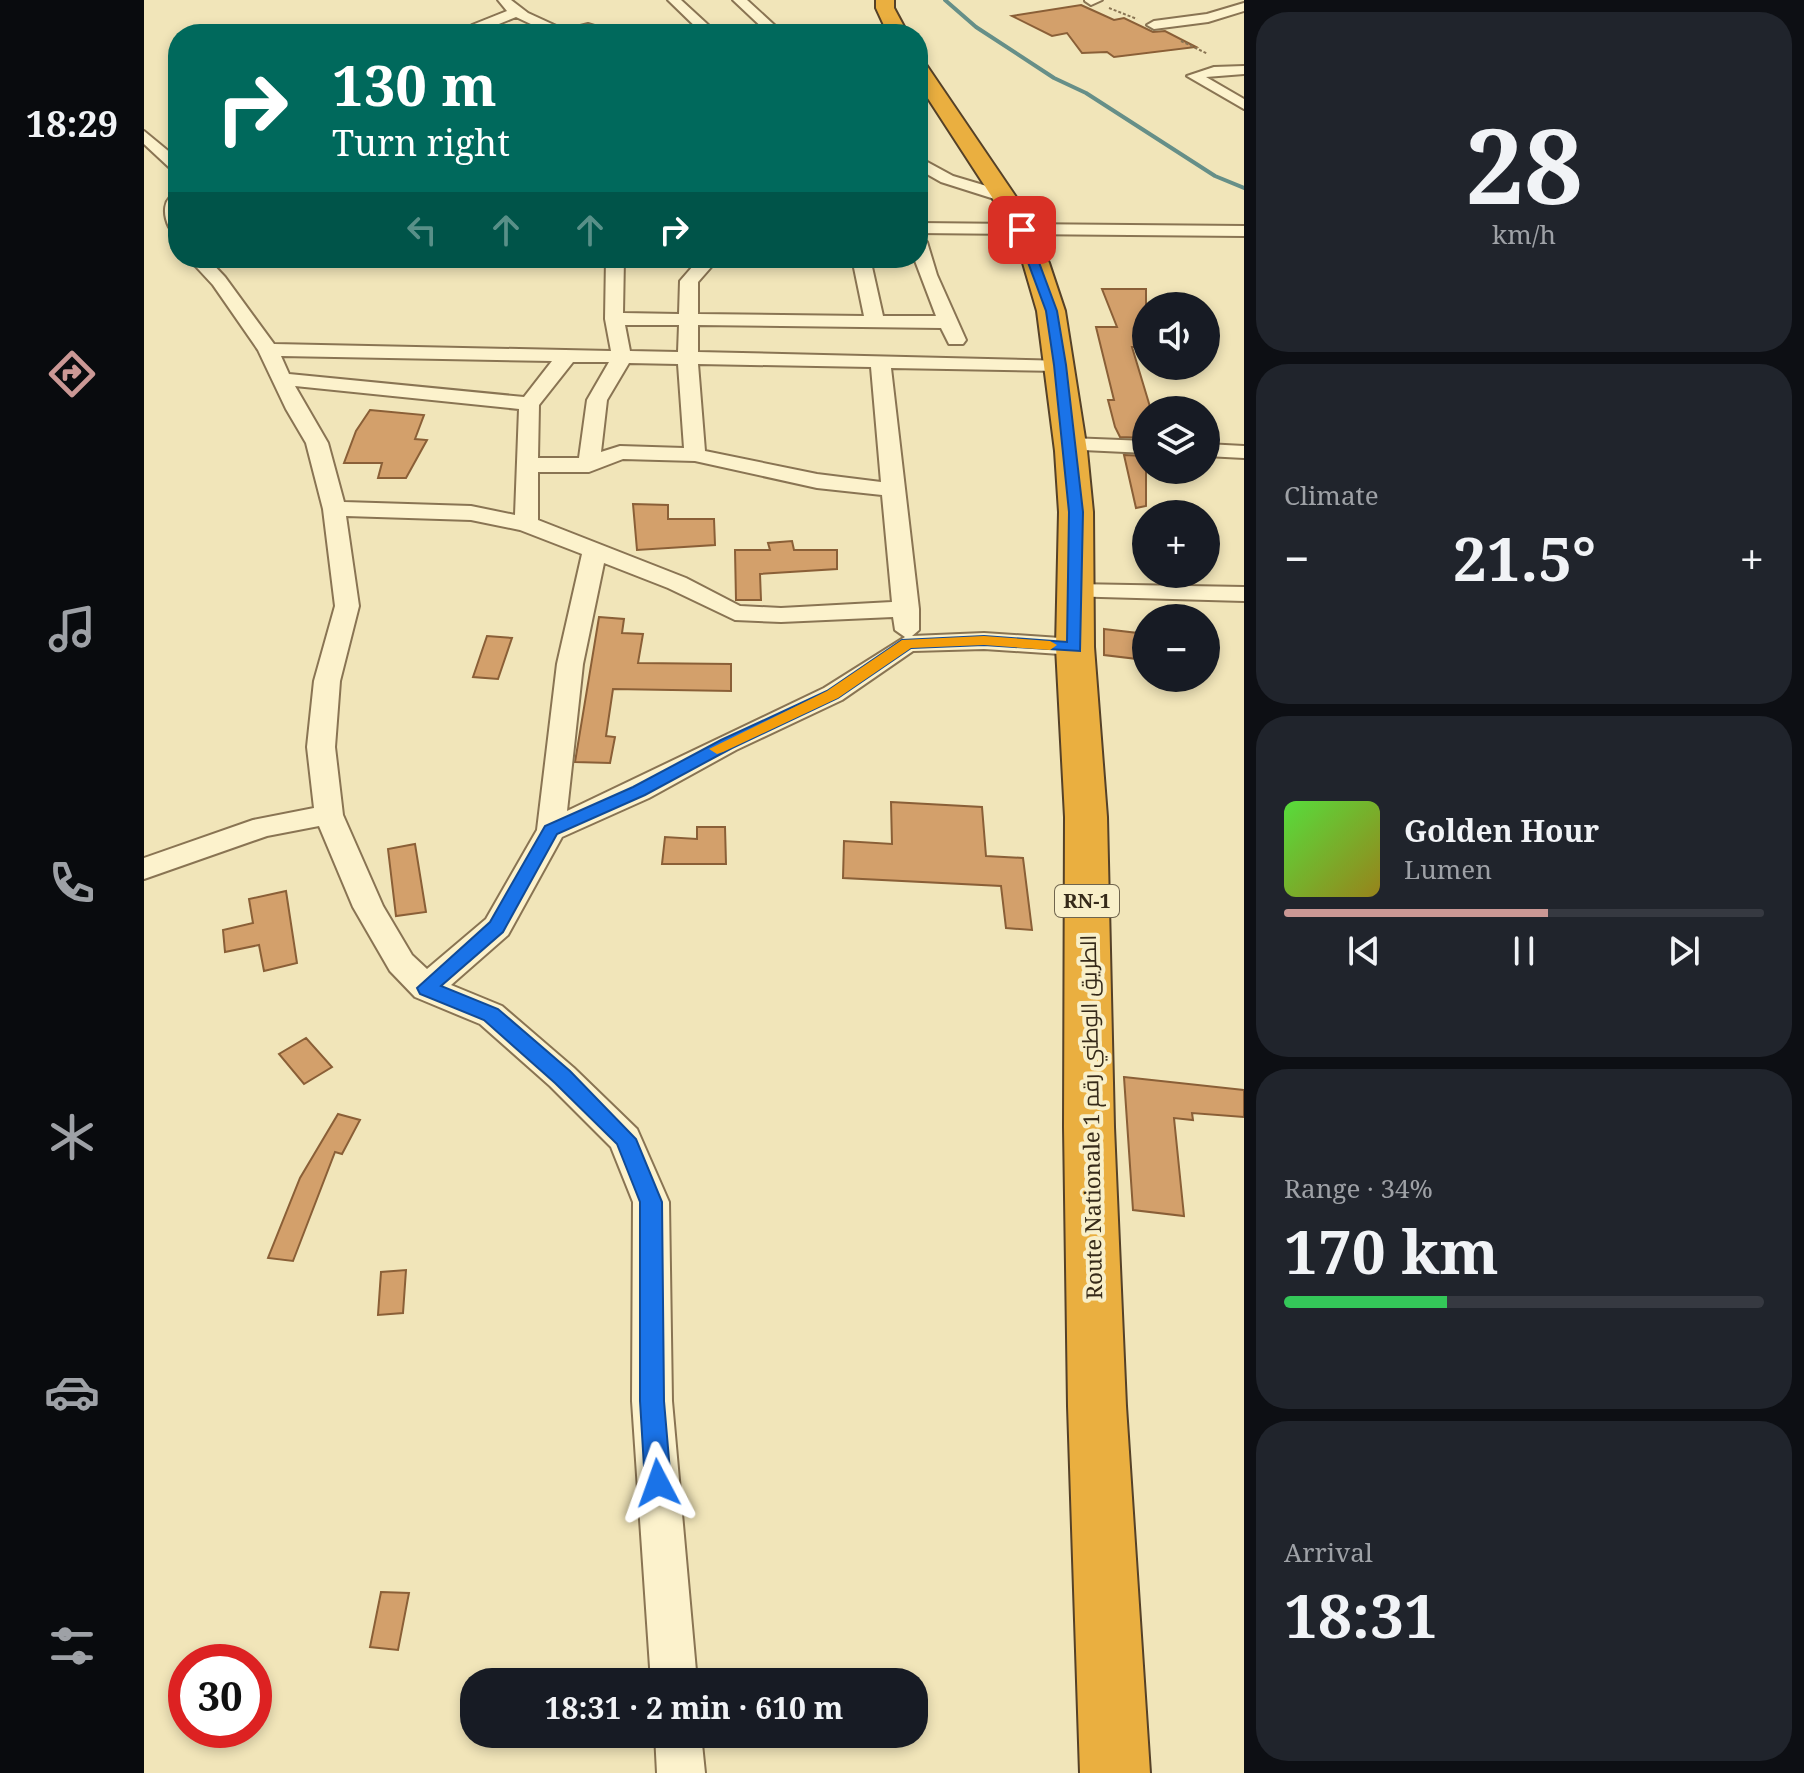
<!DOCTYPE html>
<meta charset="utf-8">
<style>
:root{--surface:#171b24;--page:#20242c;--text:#f1f3f6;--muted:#9ea1a6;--line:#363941;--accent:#cb9895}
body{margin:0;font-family:"Noto Serif",Cairo,serif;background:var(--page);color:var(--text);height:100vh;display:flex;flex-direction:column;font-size:30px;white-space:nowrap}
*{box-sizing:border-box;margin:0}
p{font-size:26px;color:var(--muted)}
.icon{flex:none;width:44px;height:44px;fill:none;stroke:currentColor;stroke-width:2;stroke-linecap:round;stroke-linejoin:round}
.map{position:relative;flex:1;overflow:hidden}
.side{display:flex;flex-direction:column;gap:12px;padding:12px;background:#0d0f14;width:560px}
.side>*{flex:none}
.hud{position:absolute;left:24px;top:24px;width:760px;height:244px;border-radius:32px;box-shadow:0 4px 12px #0003;background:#00695c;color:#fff;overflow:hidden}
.tools{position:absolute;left:988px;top:292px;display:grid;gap:16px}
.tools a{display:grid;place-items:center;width:88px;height:88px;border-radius:50%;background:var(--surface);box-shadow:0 4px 12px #0003;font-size:40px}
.speed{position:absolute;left:24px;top:1644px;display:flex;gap:16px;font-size:40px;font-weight:700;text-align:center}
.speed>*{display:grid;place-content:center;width:104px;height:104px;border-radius:50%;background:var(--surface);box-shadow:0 4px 12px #0003;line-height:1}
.speed .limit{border:12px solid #d22;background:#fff;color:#111}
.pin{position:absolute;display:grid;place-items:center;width:68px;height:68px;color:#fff;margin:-34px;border-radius:16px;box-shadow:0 4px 12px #0006}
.me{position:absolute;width:88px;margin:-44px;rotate:356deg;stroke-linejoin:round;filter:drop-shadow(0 0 6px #0008)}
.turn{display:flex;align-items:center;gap:28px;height:168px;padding:0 32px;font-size:36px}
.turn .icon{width:104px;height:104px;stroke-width:2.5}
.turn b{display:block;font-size:56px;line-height:68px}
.lanes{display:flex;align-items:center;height:76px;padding:0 32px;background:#0003;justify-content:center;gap:40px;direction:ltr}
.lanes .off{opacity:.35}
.big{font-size:60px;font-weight:700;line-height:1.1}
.side .card{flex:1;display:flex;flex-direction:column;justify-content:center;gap:12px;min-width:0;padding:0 28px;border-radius:32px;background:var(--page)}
.side .dial{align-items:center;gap:0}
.dial b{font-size:104px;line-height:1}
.song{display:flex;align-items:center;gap:24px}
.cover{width:96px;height:96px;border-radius:12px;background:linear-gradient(135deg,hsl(110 70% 55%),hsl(50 70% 35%))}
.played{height:8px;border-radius:4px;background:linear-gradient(90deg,var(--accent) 55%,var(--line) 55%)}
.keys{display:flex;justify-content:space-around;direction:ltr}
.heat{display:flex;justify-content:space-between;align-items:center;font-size:44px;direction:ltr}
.charge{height:12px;border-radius:6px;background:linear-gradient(90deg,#34c759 34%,var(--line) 0)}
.trip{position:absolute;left:316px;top:1668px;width:468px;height:80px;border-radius:32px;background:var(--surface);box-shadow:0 4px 12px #0003;font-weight:700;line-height:80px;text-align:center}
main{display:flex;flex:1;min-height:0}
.menu{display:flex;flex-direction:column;width:144px;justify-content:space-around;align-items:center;background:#090b0e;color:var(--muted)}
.menu .icon{width:56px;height:56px}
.menu .current{color:var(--accent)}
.menu b{font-size:36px;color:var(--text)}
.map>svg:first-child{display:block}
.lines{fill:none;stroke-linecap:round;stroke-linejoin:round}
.stream{stroke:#668f88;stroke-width:4}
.building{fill:#d3a06b;stroke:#8a5f37;stroke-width:2}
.street-casing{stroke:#897453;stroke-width:4}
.highway-casing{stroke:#554128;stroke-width:4}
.path{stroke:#897453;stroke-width:2;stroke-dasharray:3 2;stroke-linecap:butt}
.street{fill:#fcf2cc;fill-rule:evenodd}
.highway{fill:#eaaf40;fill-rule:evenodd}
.route{fill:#1a73e8;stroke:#114b97;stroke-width:2}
.slow{fill:#f59e0b}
.labels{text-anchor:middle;stroke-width:8;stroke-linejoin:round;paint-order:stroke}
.shield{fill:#f8efc9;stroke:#70654e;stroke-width:2}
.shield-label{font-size:20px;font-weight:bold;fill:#362a19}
.street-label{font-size:22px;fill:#362a19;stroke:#f8efc9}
</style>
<main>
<nav class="menu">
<b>18:29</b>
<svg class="icon current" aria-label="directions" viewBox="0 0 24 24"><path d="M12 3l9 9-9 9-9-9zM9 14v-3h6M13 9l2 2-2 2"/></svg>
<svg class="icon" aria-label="music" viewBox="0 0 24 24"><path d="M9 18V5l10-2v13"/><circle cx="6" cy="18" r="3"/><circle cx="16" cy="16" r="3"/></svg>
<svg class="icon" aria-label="phone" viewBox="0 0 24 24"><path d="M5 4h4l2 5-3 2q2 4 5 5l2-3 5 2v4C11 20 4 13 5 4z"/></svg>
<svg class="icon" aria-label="climate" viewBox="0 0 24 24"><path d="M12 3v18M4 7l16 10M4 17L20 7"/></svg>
<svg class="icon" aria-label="car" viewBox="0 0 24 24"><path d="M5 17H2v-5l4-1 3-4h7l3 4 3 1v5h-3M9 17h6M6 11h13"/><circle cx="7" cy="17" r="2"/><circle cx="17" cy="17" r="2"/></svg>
<svg class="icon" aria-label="filters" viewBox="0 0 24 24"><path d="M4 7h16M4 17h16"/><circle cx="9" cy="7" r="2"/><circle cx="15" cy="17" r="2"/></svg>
</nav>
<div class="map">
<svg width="1100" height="1773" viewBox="0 0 1100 1773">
<rect width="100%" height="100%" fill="#f1e5b9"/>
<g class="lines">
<!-- stream -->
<path class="stream" d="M801 0 832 27 910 78 942 93 1071 176 1100 188"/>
</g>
<!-- building -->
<path class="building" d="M937 5 970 20 980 18 1009 32 1021 31 1052 47 970 57 963 52 938 53 923 33 908 36 868 16Z
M958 289H1002V347H988L1007 410H1002V438L976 437 971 427 964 400H970L952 327H973Z
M226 410 280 415 271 439 283 440 262 478H234L238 463H200L212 431Z
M980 455 1002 456V506L992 508Z
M489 504 524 505V519H570L571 545 493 550Z
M648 541 650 550H693V569L616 574 617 600H592L591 550H626L624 543Z
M455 617 480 619 478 633 499 634 494 663 587 664V691L469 689 462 736 471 737 466 763 431 762Z
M960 629 1002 634V660L960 655Z
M343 636 368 638 354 679 329 677Z
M747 802 838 807 842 856 879 858 888 930 862 928 857 886 699 878 700 841 748 844Z
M553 827H581L582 864H518L521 837 553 839Z
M271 844 282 912 252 916 244 849Z
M142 891 153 963 120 971 115 945 81 952 79 930 109 923 105 899Z
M162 1038 188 1067 160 1084 135 1054Z
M980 1077 1100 1090V1117L1048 1113 1049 1120 1030 1118 1040 1216 989 1210Z
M194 1114 216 1120 198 1154 191 1152 149 1261 124 1258 156 1178Z
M262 1270 259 1313 234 1315 237 1272Z
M237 1592 265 1593 254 1650 226 1647Z"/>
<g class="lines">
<defs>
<path id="street" d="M354 0H367L384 13 421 30 444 24 476 34H408L372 17 340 30V34H326L328 25 363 11Z
M524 0H537L574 34H559Z
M589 0H603L640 34H625Z
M958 0 947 5 941 1V0Z
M1100 3V11L1064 22 1010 29 1003 25 1010 21 1063 14Z
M1100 66V74L1062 77 1100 99V109L1043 76 1070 67Z
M0 131 34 159V172L28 170 0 144Z
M774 157 809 176 866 193 868 197 860 202 797 182 774 169Z
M34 193V232L25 227C19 215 18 197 34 193Z
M774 223 1100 226V236L774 233Z
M774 237 783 242 793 275 822 340 819 344H805L797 328 554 325V352L923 361 926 365 916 371 747 368 775 609V630L768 636 840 633 931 639 940 642 944 647 940 652 931 655 840 649 769 651 698 700 592 750 505 798 418 837 364 935 307 985 358 1006 430 1068 493 1129 525 1202 528 1401 553 1682H507L488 1401 489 1202 467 1147 406 1086 336 1024 271 997 246 971 209 907 175 826 123 836 0 879V858L109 820 170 808 163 747 170 681 191 606 179 509 162 443 142 409 114 350 69 285 44 258H63L81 277 130 344 467 351 461 319 462 258H480L479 313 535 314 536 281 556 258H575L554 282V314L720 316 708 258H726L739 316H792L770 258H774ZM481 325H535L534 352 486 351ZM137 356 408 361 380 397 145 374ZM429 362H465L443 400 435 458H394L395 405ZM485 363 534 364 540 448 476 446 457 452 463 400ZM554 364 727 367 737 482 673 474 561 451ZM151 386 375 409 371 515 327 506 200 502 184 443ZM479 459 551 461 673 488 738 495 748 602 637 608 596 606 542 578 394 520V472H445ZM202 516 327 520 376 530 438 554 413 664 393 830 342 919 283 969 268 955 239 906 199 815 191 747 196 681 215 606ZM460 563 524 588 591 620 637 622 749 617 751 630 761 637 680 688 423 811 439 664Z
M926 438 1002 441V453L918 449 915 444 918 439Z
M1062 444 1100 446V458L1062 456Z
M930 584 1100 587V601L921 596 918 591 921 586Z
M511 1734H557L561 1773H513Z"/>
<path id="highway" d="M732 0H750V8L764 34H744L732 8Z
M774 61 781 63 872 197 905 263 921 311 943 451 949 512 950 647 963 817 970 1127 982 1406 1006 1773H936L924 1406 920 1127 921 817 912 647 915 512 911 451 893 311 879 263 848 197 774 83Z"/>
</defs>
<!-- street casing -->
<use href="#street" class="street-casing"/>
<!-- highway casing -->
<use href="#highway" class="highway-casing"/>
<!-- path -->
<path class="path" d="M965 8 993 19
M1037 41 1064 54"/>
<!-- street -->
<use href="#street" class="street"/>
<!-- highway -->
<use href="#highway" class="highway"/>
</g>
<!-- route -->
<path class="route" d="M878 227 883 230 913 311 922 365 939 512 936 651 840 645 767 648 694 698 588 748 501 795 413 834 359 932 297 986 354 1009 426 1071 492 1139 518 1202 520 1401 527 1483 523 1492 514 1496 505 1492 501 1483 496 1401V1202L473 1144 411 1083 340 1020 276 994 273 988 346 922 401 826 489 787 577 740 683 691 758 640 840 636 923 642 925 512 910 365 902 311 872 230Z"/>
<!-- slow -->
<path class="slow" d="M840 636 906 641 913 645 906 650 840 645 767 648 694 698 579 752 573 754 565 749 683 691 758 640Z"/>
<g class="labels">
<!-- shield labels -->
<rect class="shield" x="911" y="885" width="64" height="32" rx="6"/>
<g class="shield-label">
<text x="943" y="908">RN-1</text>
</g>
<!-- street labels -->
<g class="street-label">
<text transform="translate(947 1117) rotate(-91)" y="8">Route Nationale الطريق الوطني رقم 1</text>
</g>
</g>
</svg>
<div class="tools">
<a><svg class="icon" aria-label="sound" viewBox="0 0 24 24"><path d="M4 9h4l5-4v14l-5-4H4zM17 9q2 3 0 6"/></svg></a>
<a><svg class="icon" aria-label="layers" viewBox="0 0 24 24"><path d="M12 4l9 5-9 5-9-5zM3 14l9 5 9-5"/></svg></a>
<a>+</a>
<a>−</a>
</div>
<div class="speed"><div class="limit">30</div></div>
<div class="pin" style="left:878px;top:230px;background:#d93025"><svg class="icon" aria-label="arrive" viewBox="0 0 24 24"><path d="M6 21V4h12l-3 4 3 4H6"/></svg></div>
<svg class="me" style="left:514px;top:1483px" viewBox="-20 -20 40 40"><path d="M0-17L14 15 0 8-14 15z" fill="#1a73e8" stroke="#fff" stroke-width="4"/></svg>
<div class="trip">18:31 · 2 min · 610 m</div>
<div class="hud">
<div class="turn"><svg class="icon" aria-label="right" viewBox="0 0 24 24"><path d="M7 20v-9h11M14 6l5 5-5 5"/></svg><div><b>130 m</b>Turn right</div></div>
<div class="lanes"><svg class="icon off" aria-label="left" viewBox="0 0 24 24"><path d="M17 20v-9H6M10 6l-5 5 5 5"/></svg><svg class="icon off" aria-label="ahead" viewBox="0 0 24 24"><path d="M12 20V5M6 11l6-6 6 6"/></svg><svg class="icon off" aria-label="ahead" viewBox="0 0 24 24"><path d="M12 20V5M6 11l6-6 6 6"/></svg><svg class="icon" aria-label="right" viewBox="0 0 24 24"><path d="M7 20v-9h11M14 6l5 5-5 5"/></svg></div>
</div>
</div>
<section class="side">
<div class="card dial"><b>28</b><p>km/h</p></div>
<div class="card"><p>Climate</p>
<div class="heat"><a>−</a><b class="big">21.5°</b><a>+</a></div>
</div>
<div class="card">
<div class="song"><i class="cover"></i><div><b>Golden Hour</b><p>Lumen</p></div></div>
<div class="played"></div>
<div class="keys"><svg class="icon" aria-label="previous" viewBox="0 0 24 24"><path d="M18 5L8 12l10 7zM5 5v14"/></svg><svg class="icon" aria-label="pause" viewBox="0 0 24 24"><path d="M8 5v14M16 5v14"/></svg><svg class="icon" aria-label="next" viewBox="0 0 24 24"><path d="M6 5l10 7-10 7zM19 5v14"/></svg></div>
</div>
<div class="card"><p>Range · 34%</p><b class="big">170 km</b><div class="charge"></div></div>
<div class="card"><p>Arrival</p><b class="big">18:31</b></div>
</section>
</main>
